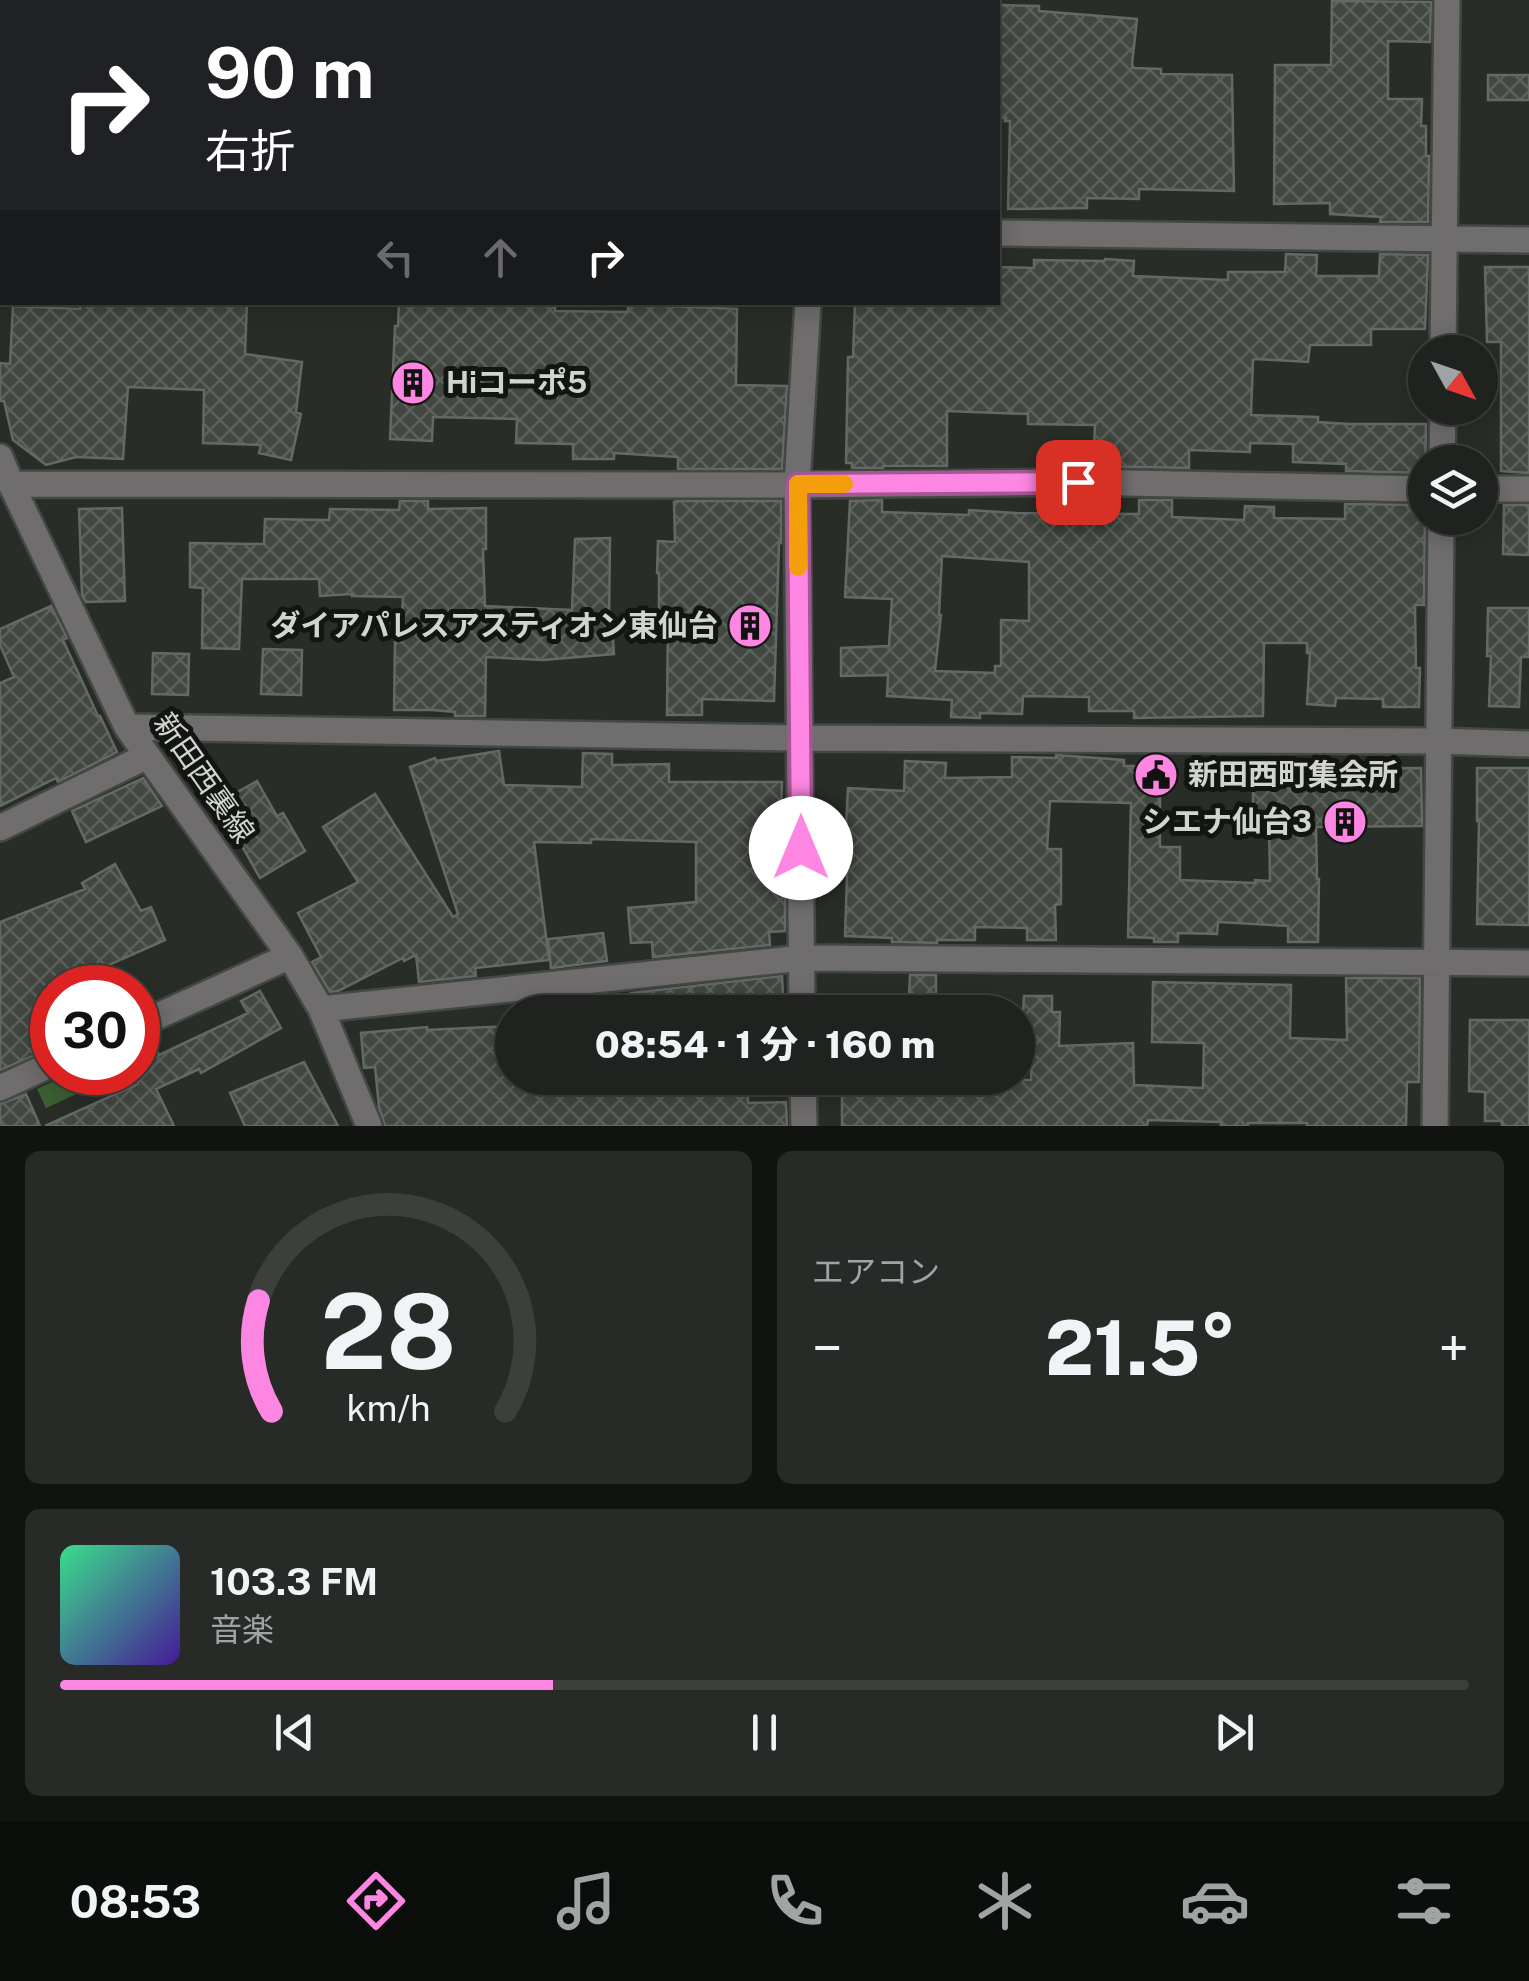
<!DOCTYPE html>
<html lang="ja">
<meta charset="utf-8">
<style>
:root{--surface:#1f221e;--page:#272a27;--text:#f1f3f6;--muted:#a1a4a4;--line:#3c3f3c;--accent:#fd86e3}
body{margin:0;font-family:"Public Sans","Noto Sans JP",sans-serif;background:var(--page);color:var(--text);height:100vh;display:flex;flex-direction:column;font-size:38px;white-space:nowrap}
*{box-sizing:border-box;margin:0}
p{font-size:32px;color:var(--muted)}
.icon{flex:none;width:55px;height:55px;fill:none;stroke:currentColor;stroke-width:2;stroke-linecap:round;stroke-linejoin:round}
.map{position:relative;height:1126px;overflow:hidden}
.sheet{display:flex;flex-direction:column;gap:25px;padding:25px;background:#111310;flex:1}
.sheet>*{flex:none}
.guide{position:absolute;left:0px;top:0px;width:1000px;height:305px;box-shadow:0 5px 25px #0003,0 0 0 2px var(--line);background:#202124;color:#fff;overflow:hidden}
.needle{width:65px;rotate:130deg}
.buttons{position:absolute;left:1408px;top:335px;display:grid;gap:20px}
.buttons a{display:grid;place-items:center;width:90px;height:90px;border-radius:50%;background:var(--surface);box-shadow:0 5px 25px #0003,0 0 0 2px var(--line);font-size:50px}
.speed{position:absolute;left:30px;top:965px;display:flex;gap:20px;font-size:50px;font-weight:700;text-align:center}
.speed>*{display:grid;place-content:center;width:130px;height:130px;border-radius:50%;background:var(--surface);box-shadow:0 5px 25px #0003,0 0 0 2px var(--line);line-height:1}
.speed .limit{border:15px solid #d22;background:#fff;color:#111}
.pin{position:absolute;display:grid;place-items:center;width:85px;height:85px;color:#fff;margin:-42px;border-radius:20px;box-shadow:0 5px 15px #0006}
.me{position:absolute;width:110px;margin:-55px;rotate:0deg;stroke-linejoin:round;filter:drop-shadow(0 0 8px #0008)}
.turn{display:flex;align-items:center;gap:35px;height:210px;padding:0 40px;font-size:45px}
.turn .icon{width:130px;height:130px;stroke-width:2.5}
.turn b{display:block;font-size:70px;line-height:85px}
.lanes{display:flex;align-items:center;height:95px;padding:0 40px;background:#0003;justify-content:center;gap:50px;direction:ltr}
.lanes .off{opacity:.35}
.big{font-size:75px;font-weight:800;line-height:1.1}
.sheet .tile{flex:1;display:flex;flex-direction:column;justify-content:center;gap:15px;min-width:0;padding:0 35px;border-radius:15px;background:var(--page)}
.sheet .dial{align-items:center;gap:0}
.dial svg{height:260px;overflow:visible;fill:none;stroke:var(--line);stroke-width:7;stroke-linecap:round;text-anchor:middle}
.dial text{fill:var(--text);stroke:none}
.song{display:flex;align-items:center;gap:30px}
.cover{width:120px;height:120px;border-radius:15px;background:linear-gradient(135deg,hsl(150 70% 55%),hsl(260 70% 35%))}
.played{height:10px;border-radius:5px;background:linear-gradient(90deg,var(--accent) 35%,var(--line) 35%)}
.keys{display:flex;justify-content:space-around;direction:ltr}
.heat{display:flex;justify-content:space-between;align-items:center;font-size:55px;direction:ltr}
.sheet .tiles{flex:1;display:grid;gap:25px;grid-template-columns:1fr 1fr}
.tile:last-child{grid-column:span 2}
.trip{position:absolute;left:495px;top:995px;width:540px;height:100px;border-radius:50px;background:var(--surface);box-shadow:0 5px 25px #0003,0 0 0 2px var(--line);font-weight:800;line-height:100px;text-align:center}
.dock{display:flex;height:160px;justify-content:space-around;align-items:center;background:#0c0e0c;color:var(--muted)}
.dock .icon{width:70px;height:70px}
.dock .selected{color:var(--accent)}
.dock b{font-size:45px;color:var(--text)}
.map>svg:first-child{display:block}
.green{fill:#3d6034}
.building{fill:url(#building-cross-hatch);stroke:#646963;stroke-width:2.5;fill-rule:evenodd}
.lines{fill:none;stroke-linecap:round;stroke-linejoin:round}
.minor-casing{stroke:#444843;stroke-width:30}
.minor{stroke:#706d6f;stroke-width:25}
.rail-casing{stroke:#898c88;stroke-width:11}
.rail{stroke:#131512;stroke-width:8;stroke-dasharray:22;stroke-linecap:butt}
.route-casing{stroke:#a45794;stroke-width:25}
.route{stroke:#fd86e3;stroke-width:18}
.slow{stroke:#f59e0b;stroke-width:18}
.labels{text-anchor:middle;stroke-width:10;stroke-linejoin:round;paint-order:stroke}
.poi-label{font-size:30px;font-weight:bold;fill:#d1d4d0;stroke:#131512;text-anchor:start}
.street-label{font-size:30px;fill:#d1d4d0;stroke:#131512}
</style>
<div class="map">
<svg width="1529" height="1126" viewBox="0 0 1529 1126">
<defs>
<pattern id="building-cross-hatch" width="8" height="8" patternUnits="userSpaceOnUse" patternTransform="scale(2.5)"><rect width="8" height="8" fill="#424741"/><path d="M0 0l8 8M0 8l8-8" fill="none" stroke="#5c615b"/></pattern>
</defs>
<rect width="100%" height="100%" fill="#292d28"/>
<!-- green -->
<path class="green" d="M71 1073V1072L122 1073 46 1108 37 1089Z"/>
<!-- building -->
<path class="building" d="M1332 1 1431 2 1430 42 1388 41V99H1422L1421 126H1426V156H1429L1428 222H1380L1381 217 1330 214V203L1274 204 1275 65H1331Z
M998 5 1039 6V11L1137 19 1132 65 1134 68 1161 69V74L1232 75 1234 191 1139 189V199L1087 198V208L1008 209 1010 121H1005L1006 118H998Z
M1488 75H1529V100H1488Z
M1286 254 1317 255 1316 276H1379L1380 254 1428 255 1425 329H1371V345H1310L1308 362 1255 359 1253 360 1251 415 1318 417V422L1349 424H1426L1425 473 1346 471V464L1293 462V444L1250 443V452L1189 450V468L1093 466 1095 425 1028 424V414L947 411V466H883V468H852V463H846L848 357H853L855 302H998V267L1034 268V260L1104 261 1105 259 1134 261 1133 276 1228 280V272H1285Z
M1485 267H1529V473L1501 471V342H1487Z
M80 302H247L245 354 302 362 296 412 301 414 291 460 259 453 261 445 203 443 204 390 128 387 123 459 76 457 46 465 13 440 4 401H0V363L10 364 13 306 80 309Z
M399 302H555V311L628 312V302H673V306L737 309 736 385 787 386 782 469H678V457L614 453V459H573V444L516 443 517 419 433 417 432 441 390 439 395 326H398Z
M882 500V512L969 515V510L1016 513 1139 514V500H1172V517L1244 520 1245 506 1274 507V518L1345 519V504L1425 505 1424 605H1415L1416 668H1420L1419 707H1383V699L1336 698 1335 706 1307 704 1310 653H1307V643H1264L1263 716 1134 718V711H1089V697L1023 696 1022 714 980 713V718L951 717 952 700 887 696 888 675 841 676V648L889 646 892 599 845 597 850 501ZM942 556 1029 562V621L1001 620V666H995V673L935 671 941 615H939Z
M400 501H428V509L486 508V549H483L485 606 572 610 575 539 610 538 609 623H612L614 654 543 660 486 657 485 716H455V712L432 710H394L395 642H401L403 597 352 596V594L320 596 319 579H242L239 649 202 648 203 588 190 587V543L264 544 265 519 329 520 330 509 399 510Z
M676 501H781V543H779L774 701 702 699V715H667L668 611H659V573H657L658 541 675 542 674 502Z
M1504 505H1529V555L1503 554Z
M122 508 125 601 86 602 82 595 79 509Z
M51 606 67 638 63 640 98 716H100L117 752 58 782 56 778 0 806V683L14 677 0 645V629Z
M1488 608H1529V657H1521L1519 707 1489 706 1491 656H1487Z
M263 649 302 650 301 695 261 694Z
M153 653 189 654 188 695 152 694Z
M499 751 504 785 582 787 583 753 612 754V765L669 764V782H782L779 887H785V931L769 932 770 945 653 957 652 942 631 943 628 908 696 902V842L591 839V843L534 842 549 960 475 968 476 976 419 982 416 955 404 961 403 958 338 991 330 992 312 962 321 957 298 913 358 882 323 827 375 794 453 917 458 914 410 767 435 758 436 761Z
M1056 755 1124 760V766H1160V847H1180V880L1255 883V880L1270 881 1269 818 1253 819V769L1421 768 1422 826 1316 827 1317 879H1319L1318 942H1288V926L1218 922 1217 934 1178 933V942H1154V938L1128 937 1131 803 1050 801 1047 849H1061V904L1055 905 1056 940H1027V928L975 927V940H937V943L892 942V938L845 936 848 845H845L848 788 904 791 905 761 946 763 945 778 1012 777V757L1056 758Z
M1477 768H1529V925L1477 924 1479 821H1477Z
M143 778 162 806 86 842 72 811Z
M257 781 277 816 283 813 305 851 260 878 238 839 244 836 223 800Z
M115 864 141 911 151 907 165 940 95 971 103 988H52V1048L0 1070V922L85 889 82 883Z
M603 933 607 961 551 968 548 939Z
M910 975H936V996L909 995Z
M782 976 784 1012H632L631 993Z
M1346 978H1420L1419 1082H1407L1406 1126H1307V1123H1248V1126H1221V1122L1148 1120 1147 1126H842V1081L1031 1080 1033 1030 1022 1029 1024 996H1052V1012H1060L1059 1046 1133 1043 1134 1085 1203 1088 1204 1043 1152 1042 1153 982 1291 985 1290 1038 1347 1040Z
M260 991 281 1028 201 1073 199 1069 156 1089 174 1126H45L138 1084V1041L150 1038 159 1055 248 1013 241 1001Z
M1470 1020H1529V1126H1502V1121H1485V1092L1469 1091Z
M512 1026V1078H747L748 1103 786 1102 787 1126H385L379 1107 375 1067 364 1068 361 1033 427 1027V1030Z
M304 1062 338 1126H245L230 1093Z
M26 1094 40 1126H0V1104Z"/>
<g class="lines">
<defs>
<path id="minor" d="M810 0V2
M88 2 89 0
M0 211 2 205
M998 233 1529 240
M1443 352 1447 0
M0 457 11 484 127 727 290 956 321 1009 369 1126
M1442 462 1443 408
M11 484 797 485 1078 482 1425 489
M1480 489H1529
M127 727 800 738 1439 741 1529 744
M0 828 147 756
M321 1009 802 958 1529 963
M802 1012 797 485 808 302
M138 1025 290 956
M803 1078 804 1126
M0 1088 52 1064
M1435 1126 1441 518"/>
</defs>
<!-- minor casing -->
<use href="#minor" class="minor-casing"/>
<!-- minor -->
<use href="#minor" class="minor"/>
<defs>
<path id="rail" d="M35 2 36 0
M56 2 57 0
M0 87 2 81
M0 136 2 131"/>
</defs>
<!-- rail casing -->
<use href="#rail" class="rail-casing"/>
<!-- rail -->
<use href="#rail" class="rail"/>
</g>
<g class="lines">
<defs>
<path id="route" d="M801 848 798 484 1078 482"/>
</defs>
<!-- route casing -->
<use href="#route" class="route-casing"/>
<!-- route -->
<use href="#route" class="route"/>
<!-- slow -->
<path class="slow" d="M798 567V484H844"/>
</g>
<!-- icons -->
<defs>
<symbol id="building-disc" viewBox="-11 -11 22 22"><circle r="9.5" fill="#fd86e3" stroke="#131512"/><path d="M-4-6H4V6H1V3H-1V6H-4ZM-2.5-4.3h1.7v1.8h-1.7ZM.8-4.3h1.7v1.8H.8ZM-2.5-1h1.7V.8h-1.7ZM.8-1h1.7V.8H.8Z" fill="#111"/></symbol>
<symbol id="civic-disc" viewBox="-11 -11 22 22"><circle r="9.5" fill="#fd86e3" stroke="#131512"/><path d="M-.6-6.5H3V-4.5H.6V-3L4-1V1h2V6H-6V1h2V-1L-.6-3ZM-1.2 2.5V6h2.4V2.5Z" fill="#111"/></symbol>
</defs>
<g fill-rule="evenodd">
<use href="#building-disc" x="388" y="358" width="50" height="50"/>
<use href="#building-disc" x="725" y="601" width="50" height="50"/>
<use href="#civic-disc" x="1131" y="750" width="50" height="50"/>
<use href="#building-disc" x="1320" y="797" width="50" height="50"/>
</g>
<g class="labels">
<!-- poi labels -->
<g class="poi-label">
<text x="446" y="393">Hiコーポ5</text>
<text x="718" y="636" text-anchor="end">ダイアパレスアスティオン東仙台</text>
<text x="1188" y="785">新田西町集会所</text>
<text x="1312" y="832" text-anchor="end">シエナ仙台3</text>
</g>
<!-- street labels -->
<g class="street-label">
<text transform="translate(204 778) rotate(55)" y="10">新田西裏線</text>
</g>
</g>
</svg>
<div class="buttons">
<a><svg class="needle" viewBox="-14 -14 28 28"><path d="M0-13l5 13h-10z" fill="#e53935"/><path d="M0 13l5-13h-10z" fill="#a1a4a4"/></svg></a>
<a><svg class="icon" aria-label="layers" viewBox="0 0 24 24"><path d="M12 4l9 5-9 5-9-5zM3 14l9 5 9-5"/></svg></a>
</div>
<div class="speed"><div class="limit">30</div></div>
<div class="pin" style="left:1078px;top:482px;background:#d93025"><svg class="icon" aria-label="arrive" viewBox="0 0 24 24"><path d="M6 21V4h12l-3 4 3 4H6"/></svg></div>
<svg class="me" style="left:801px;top:848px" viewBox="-20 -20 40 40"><circle r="19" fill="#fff"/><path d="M0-13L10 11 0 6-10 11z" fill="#fd86e3"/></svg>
<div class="trip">08:54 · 1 分 · 160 m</div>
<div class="guide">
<div class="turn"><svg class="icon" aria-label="right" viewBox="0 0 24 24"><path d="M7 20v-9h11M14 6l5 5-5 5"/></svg><div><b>90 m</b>右折</div></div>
<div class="lanes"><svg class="icon off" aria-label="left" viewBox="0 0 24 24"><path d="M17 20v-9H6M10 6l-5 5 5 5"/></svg><svg class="icon off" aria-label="ahead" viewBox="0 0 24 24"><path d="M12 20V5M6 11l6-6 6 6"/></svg><svg class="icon" aria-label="right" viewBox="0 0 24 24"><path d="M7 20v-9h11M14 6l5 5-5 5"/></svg></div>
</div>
</div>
<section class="sheet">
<div class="tiles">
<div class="tile dial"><svg viewBox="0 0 100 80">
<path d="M14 69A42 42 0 1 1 86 69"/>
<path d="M14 69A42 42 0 0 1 10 35" stroke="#fd86e3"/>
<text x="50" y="56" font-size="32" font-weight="700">28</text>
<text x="50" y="72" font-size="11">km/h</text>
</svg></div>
<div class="tile"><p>エアコン</p>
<div class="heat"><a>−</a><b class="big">21.5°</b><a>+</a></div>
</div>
<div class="tile">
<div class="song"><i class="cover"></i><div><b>103.3 FM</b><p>音楽</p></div></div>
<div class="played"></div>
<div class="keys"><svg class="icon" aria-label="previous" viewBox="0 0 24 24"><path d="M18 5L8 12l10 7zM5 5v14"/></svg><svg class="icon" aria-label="pause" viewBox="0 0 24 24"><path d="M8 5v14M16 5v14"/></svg><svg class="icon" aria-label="next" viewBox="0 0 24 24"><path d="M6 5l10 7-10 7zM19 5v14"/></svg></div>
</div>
</div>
</section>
<nav class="dock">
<b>08:53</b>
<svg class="icon selected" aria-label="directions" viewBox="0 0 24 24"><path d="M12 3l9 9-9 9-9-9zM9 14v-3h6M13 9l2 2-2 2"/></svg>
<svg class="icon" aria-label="music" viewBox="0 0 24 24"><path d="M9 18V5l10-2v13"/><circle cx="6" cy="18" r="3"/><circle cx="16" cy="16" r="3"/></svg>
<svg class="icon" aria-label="phone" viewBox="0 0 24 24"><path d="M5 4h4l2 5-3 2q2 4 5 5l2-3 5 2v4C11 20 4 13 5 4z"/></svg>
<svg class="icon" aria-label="climate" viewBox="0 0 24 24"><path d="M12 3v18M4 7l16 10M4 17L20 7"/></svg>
<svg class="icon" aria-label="car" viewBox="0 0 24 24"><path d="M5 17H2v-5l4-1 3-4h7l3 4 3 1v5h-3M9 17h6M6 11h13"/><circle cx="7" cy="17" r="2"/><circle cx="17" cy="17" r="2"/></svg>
<svg class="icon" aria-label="filters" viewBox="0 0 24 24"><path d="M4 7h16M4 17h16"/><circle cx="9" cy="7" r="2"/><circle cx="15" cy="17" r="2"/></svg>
</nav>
